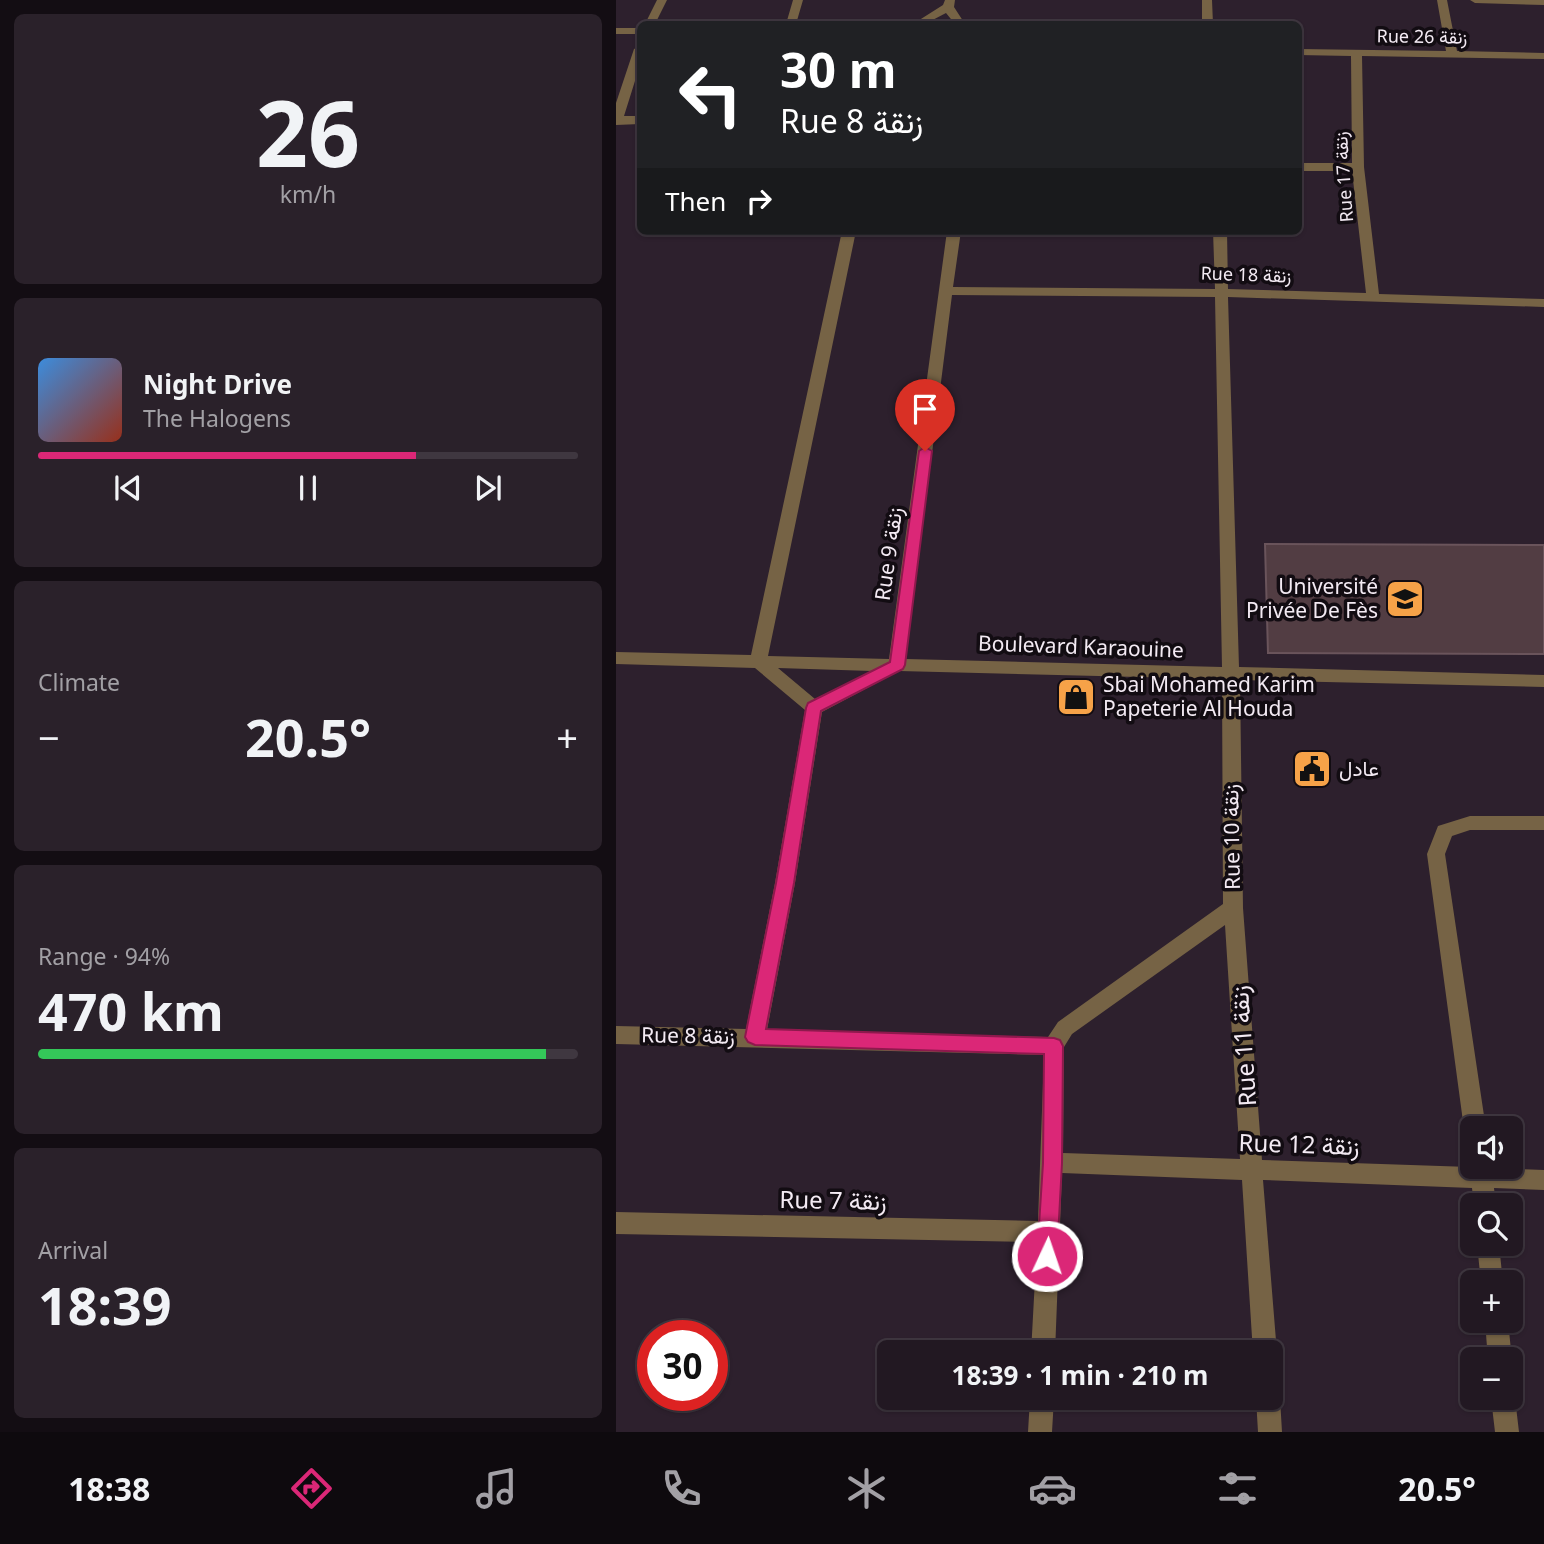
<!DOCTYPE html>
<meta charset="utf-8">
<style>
:root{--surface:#221822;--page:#2a212a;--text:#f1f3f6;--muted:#a2a0a5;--line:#3f3740;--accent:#db2777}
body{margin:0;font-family:"Noto Sans",Vazirmatn,sans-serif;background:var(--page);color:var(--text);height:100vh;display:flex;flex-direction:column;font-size:26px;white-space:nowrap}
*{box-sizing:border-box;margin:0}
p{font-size:23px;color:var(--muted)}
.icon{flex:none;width:38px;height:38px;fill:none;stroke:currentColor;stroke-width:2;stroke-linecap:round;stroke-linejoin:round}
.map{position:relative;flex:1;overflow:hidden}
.side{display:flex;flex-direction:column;gap:14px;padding:14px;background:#130d13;width:616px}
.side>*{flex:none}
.hud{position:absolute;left:21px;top:21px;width:665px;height:214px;border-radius:10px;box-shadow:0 2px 5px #0004,0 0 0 2px var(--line);background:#202124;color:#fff;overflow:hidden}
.buttons{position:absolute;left:844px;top:1116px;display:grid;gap:14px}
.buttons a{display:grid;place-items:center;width:63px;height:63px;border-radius:10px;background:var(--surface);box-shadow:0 2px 5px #0004,0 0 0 2px var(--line);font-size:35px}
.speed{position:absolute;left:21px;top:1320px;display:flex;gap:14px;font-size:35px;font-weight:700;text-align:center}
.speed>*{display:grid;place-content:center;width:91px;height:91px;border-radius:50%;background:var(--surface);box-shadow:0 2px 5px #0004,0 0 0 2px var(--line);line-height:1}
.speed .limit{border:10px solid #d22;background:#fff;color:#111}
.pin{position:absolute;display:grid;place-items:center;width:60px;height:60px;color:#fff;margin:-72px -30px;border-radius:50% 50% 50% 0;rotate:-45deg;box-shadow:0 0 7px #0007}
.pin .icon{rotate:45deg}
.me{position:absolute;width:77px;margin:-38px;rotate:3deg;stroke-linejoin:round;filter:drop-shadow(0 0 5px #0008)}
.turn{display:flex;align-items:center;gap:24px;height:147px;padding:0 28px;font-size:32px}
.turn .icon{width:91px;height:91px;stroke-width:2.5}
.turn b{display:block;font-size:49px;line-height:60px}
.then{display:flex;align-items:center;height:66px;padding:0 28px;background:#0003;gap:14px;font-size:26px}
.big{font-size:52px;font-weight:700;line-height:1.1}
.side .tile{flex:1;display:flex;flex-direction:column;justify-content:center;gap:10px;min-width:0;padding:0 24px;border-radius:10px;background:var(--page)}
.side .dial{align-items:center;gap:0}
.dial b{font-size:91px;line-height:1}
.song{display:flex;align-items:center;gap:21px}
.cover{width:84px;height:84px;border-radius:10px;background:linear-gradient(135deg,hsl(210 70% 55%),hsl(10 70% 35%))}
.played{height:7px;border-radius:4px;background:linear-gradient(90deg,var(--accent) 70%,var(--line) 70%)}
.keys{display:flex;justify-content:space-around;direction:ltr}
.heat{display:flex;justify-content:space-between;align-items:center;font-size:38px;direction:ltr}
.charge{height:10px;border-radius:5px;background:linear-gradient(90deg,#34c759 94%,var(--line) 0)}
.trip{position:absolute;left:261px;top:1340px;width:406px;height:70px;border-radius:10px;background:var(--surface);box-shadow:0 2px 5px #0004,0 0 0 2px var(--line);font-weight:700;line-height:70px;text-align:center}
.tab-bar{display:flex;height:112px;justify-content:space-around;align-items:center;background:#0e0a0e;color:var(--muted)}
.tab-bar .icon{width:49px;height:49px}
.tab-bar .selected{color:var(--accent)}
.tab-bar b{font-size:32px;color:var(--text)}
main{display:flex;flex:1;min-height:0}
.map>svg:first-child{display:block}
.building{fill:#523d43;stroke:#6a545b;stroke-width:2}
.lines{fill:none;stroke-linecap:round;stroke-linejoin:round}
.minor{fill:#766345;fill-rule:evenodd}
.route{fill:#db2777;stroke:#8e194d;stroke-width:2}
.labels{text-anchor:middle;stroke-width:7;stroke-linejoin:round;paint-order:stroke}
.far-street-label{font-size:18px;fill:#f3eaf3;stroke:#120c12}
.street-label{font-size:21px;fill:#f3eaf3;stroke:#120c12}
.poi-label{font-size:21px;fill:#f3eaf3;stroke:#120c12;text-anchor:start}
.near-street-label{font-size:24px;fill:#f3eaf3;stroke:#120c12}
</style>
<main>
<section class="side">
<div class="tile dial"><b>26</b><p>km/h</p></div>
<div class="tile">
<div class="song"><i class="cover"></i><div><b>Night Drive</b><p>The Halogens</p></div></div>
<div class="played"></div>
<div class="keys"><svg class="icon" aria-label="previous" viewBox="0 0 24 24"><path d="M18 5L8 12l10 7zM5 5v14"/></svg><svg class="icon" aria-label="pause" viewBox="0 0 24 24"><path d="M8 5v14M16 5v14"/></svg><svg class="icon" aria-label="next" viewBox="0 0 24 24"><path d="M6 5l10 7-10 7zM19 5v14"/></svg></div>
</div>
<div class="tile"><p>Climate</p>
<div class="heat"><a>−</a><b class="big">20.5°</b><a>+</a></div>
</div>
<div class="tile"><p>Range · 94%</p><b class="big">470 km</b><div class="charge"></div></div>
<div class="tile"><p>Arrival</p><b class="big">18:39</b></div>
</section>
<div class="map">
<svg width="928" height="1432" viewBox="0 0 928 1432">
<rect width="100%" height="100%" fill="#2d202d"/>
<!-- building -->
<path class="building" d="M649 544 928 545V654L652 653Z"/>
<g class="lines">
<!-- minor -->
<path class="minor" d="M41 0H51L39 24H29Z
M177 0H187L180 24H170Z
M329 0H339L338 7 349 24H339L330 13 309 24H297L327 5Z
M586 0H596L597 24H586Z
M821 0H831L841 51 928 53V59L746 56 748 167 763 294 928 299V307L612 297 623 667 928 675V687L624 680 627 908 646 1160 854 1167 856 1164V1167L928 1170V1190L878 1188 880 1206H858L856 1188 647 1180 661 1353 654 1362V1353H637L626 1180 446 1173 439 1353H415L421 1242 0 1234V1212L422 1221 428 1055 0 1044V1026L130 1029 159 883 189 710 139 668 0 664V652L135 655 226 231H240L152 656 273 659 331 231H345L337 287 599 289 597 231H611L612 289 750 293 736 171H682V163H736L735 56 682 55V49L830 51ZM336 295 599 297 606 667 290 659ZM162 668 256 671 199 699ZM283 671 606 679 607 904 442 1022 432 1037 151 1030 179 883 206 712ZM609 925 624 1159 447 1153 448 1047 456 1034Z
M854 0H928V5L859 3Z
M0 28H24V34H0Z
M24 46V65L8 116H24V124L0 125V103L18 49Z
M854 816H928V830H854L836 836 829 854 870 1129H856V1138L851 1136 848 1129 811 854 822 826Z
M861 1244H883L887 1283H865Z
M869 1321H892L896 1360 894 1363V1360H872Z
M654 1387 660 1390 664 1398 666 1432H642L640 1398H654Z
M894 1389 899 1398 903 1432H879L875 1398H894Z
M414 1398H438L436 1432H412Z"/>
</g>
<!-- route -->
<path class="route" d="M309 447 316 451 289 665 287 669 205 711 178 883 150 1029 438 1038 444 1040 447 1046 446 1163 441 1256 438 1263 431 1266 424 1263 421 1256 427 1163 428 1054 139 1045 132 1042 129 1037 160 883 190 708 192 703 274 662 303 451Z"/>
<!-- icons -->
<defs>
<symbol id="school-square" viewBox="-11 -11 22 22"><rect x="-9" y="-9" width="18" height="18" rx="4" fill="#f6a248" stroke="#120c12"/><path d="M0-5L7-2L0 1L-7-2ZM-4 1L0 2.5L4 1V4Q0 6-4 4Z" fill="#111"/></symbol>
<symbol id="shop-square" viewBox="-11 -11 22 22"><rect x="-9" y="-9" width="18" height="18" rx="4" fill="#f6a248" stroke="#120c12"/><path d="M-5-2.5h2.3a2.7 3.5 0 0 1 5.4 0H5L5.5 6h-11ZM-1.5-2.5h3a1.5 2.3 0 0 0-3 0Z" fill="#111"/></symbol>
<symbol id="civic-square" viewBox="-11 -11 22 22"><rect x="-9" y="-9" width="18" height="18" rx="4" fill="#f6a248" stroke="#120c12"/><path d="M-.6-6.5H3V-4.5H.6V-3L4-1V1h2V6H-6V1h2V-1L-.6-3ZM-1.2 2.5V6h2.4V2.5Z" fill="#111"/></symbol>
</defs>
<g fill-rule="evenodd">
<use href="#school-square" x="767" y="577" width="44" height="44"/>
<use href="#shop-square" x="438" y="675" width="44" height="44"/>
<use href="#civic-square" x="674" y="747" width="44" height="44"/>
</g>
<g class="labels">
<!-- far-street labels -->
<g class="far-street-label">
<text transform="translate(806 37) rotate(1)" y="6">Rue 26 زنقة</text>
<text transform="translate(728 177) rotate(-94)" y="6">Rue 17 زنقة</text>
<text transform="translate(630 275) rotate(2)" y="6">Rue 18 زنقة</text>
</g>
<!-- street labels -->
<g class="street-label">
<text transform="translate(273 554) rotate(-82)" y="7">Rue 9 زنقة</text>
<text transform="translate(465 647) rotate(2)" y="7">Boulevard Karaouine</text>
<text transform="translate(616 837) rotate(-91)" y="7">Rue 10 زنقة</text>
<text transform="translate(72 1036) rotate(1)" y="7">Rue 8 زنقة</text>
</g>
<!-- poi labels -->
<g class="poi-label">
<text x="762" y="594" text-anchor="end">Université<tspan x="762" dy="24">Privée De Fès</tspan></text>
<text x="487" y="692">Sbai Mohamed Karim<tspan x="487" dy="24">Papeterie Al Houda</tspan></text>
<text x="723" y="776">عادل</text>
</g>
<!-- near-street labels -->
<g class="near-street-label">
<text transform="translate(628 1046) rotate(-94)" y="8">Rue 11 زنقة</text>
<text transform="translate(683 1145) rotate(2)" y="8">Rue 12 زنقة</text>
<text transform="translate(217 1201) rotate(1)" y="8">Rue 7 زنقة</text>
</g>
</g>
</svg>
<div class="buttons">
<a><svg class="icon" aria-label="sound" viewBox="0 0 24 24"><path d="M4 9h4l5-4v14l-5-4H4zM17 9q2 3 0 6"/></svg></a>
<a><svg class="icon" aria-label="search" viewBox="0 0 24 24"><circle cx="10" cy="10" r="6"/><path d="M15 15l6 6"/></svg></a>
<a>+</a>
<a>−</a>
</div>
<div class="speed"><div class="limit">30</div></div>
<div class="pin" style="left:309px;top:451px;background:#d93025"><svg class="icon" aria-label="arrive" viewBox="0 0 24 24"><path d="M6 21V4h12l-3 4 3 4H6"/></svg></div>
<svg class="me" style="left:431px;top:1256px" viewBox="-20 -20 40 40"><circle r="17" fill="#db2777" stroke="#fff" stroke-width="3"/><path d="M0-11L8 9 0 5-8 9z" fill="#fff"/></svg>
<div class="trip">18:39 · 1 min · 210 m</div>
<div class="hud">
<div class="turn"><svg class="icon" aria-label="left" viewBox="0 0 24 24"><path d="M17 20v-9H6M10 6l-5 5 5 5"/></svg><div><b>30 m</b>Rue 8 زنقة</div></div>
<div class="then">Then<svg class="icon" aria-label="right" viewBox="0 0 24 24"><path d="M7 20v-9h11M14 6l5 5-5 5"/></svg></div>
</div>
</div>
</main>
<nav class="tab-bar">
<b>18:38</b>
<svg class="icon selected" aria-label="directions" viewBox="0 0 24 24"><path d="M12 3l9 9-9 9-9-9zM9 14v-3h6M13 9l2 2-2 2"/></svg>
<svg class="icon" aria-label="music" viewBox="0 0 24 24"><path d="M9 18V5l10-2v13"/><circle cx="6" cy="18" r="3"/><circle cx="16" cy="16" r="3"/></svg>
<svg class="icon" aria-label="phone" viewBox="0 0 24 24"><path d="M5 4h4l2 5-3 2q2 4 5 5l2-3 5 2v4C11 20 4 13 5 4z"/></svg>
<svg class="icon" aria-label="climate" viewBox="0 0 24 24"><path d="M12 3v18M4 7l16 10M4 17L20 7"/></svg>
<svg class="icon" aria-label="car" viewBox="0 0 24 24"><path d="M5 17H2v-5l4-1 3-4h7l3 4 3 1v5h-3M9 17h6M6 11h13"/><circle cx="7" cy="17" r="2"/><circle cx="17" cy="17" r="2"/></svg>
<svg class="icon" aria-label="filters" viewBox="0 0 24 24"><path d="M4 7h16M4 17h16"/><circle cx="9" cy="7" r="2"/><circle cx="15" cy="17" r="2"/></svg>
<b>20.5°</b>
</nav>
